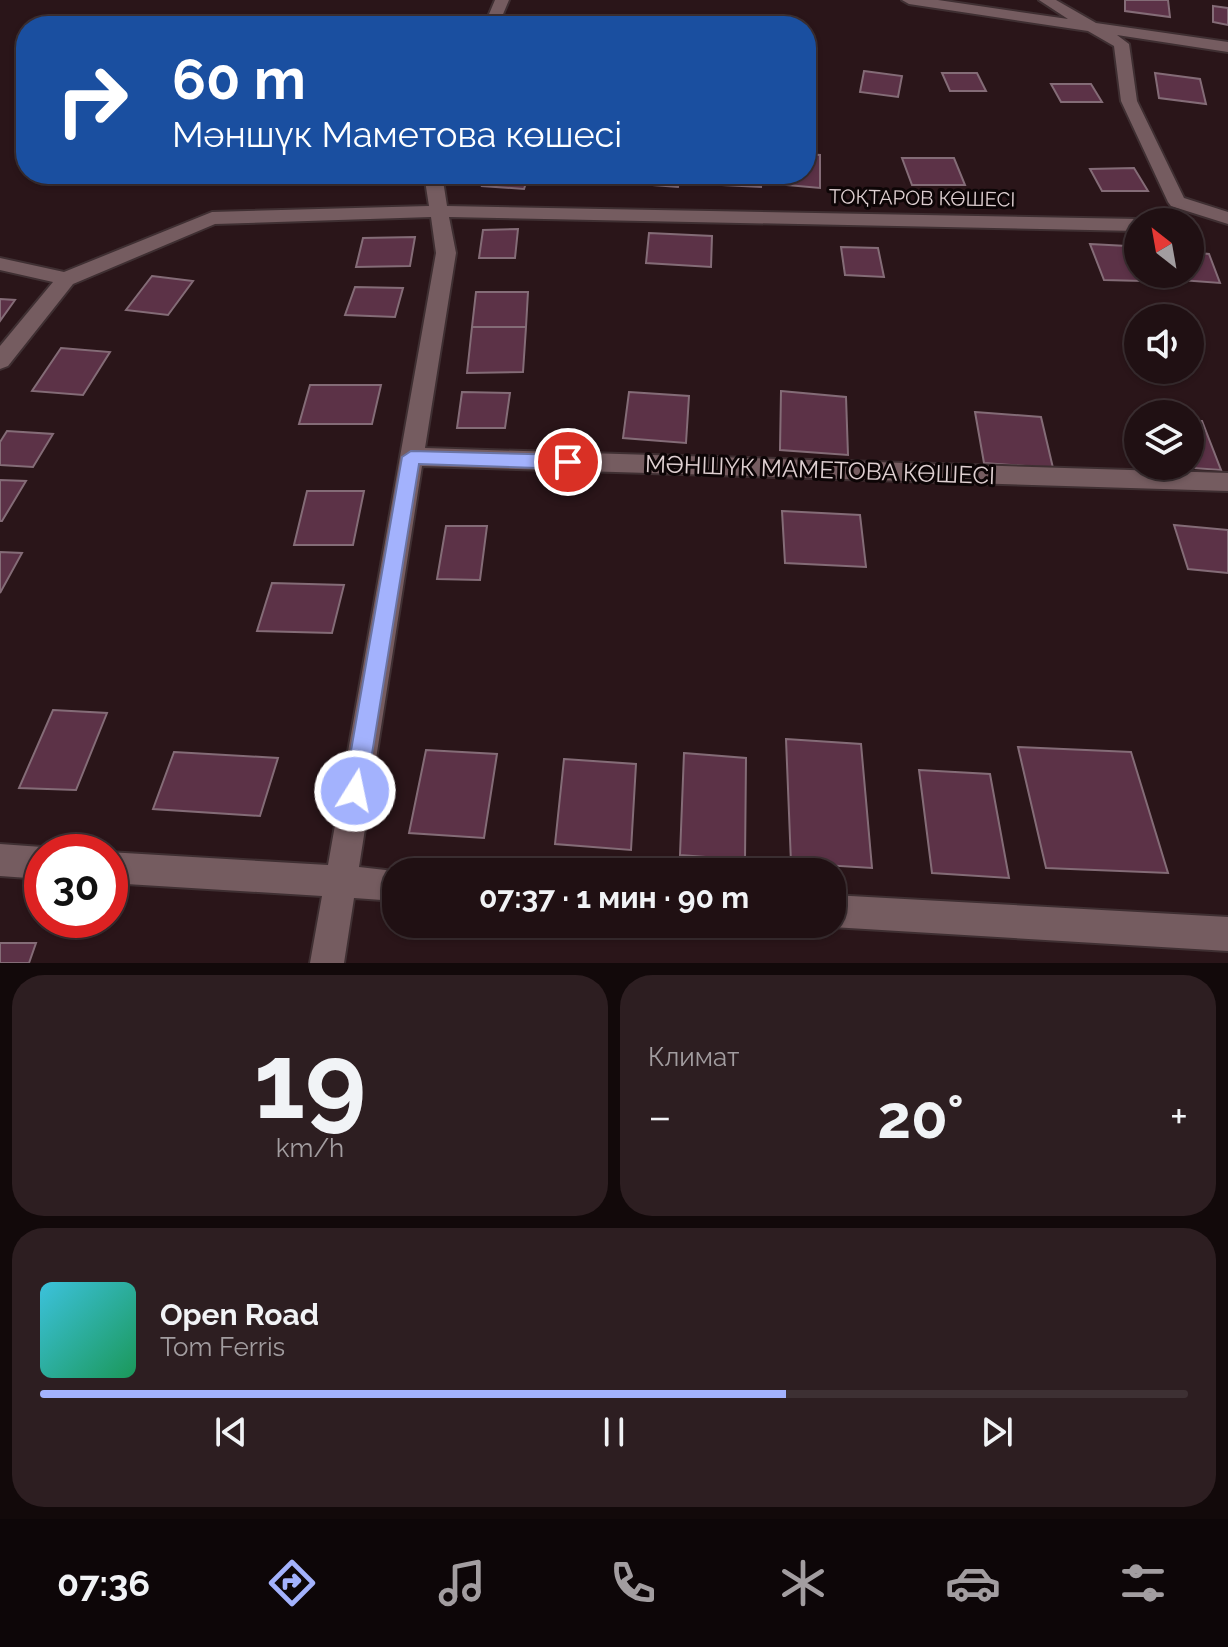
<!DOCTYPE html>
<html lang="ru">
<meta charset="utf-8">
<style>
:root{--surface:#201013;--page:#2d1e21;--text:#f1f3f6;--muted:#a29da0;--line:#3d3033;--accent:#a3b2fd}
body{margin:0;font-family:Raleway,sans-serif;background:var(--page);color:var(--text);height:100vh;display:flex;flex-direction:column;font-size:30px;white-space:nowrap}
*{box-sizing:border-box;margin:0}
p{font-size:26px;color:var(--muted)}
.icon{flex:none;width:44px;height:44px;fill:none;stroke:currentColor;stroke-width:2;stroke-linecap:round;stroke-linejoin:round}
.map{position:relative;height:963px;overflow:hidden}
.panel{display:flex;flex-direction:column;gap:12px;padding:12px;background:#12090a;flex:1}
.panel>*{flex:none}
.guide{position:absolute;left:16px;top:16px;width:800px;height:168px;border-radius:32px;box-shadow:0 2px 6px #0004,0 0 0 2px var(--line);background:#1a4fa0;color:#fff;overflow:hidden}
.needle{width:52px;rotate:329deg}
.buttons{position:absolute;left:1124px;top:208px;display:grid;gap:16px}
.buttons a{display:grid;place-items:center;width:80px;height:80px;border-radius:50%;background:var(--surface);box-shadow:0 2px 6px #0004,0 0 0 2px var(--line);font-size:40px}
.speed{position:absolute;left:24px;top:834px;display:flex;gap:16px;font-size:40px;font-weight:700;text-align:center}
.speed>*{display:grid;place-content:center;width:104px;height:104px;border-radius:50%;background:var(--surface);box-shadow:0 2px 6px #0004,0 0 0 2px var(--line);line-height:1}
.speed .limit{border:12px solid #d22;background:#fff;color:#111}
.pin{position:absolute;display:grid;place-items:center;width:68px;height:68px;color:#fff;margin:-34px;border:4px solid #fff;border-radius:50%;box-shadow:0 2px 8px #0007}
.me{position:absolute;width:88px;margin:-44px;rotate:10deg;stroke-linejoin:round;filter:drop-shadow(0 0 6px #0008)}
.turn{display:flex;align-items:center;gap:28px;height:168px;padding:0 24px;font-size:36px}
.turn .icon{width:104px;height:104px;stroke-width:2.5}
.turn b{display:block;font-size:56px;line-height:68px}
.big{font-size:60px;font-weight:700;line-height:1.1}
.panel .tile{flex:1;display:flex;flex-direction:column;justify-content:center;gap:12px;min-width:0;padding:0 28px;border-radius:32px;background:var(--page)}
.panel .dial{align-items:center;gap:0}
.dial b{font-size:104px;line-height:1}
.song{display:flex;align-items:center;gap:24px}
.cover{width:96px;height:96px;border-radius:12px;background:linear-gradient(135deg,hsl(190 70% 55%),hsl(150 70% 35%))}
.played{height:8px;border-radius:4px;background:linear-gradient(90deg,var(--accent) 65%,var(--line) 65%)}
.keys{display:flex;justify-content:space-around;direction:ltr}
.heat{display:flex;justify-content:space-between;align-items:center;font-size:44px;direction:ltr}
.panel .tiles{flex:1;display:grid;gap:12px;grid-template-columns:1fr 1fr}
.tile:last-child{grid-column:span 2}
.trip{position:absolute;left:382px;top:858px;width:464px;height:80px;border-radius:32px;background:var(--surface);box-shadow:0 2px 6px #0004,0 0 0 2px var(--line);font-weight:700;line-height:80px;text-align:center}
.tab-bar{display:flex;height:128px;justify-content:space-around;align-items:center;background:#0d0608;color:var(--muted)}
.tab-bar .icon{width:56px;height:56px}
.tab-bar .current{color:var(--accent)}
.tab-bar b{font-size:36px;color:var(--text)}
.map>svg:first-child{display:block}
.building{fill:#5c3247;stroke:#846c77;stroke-width:2}
.lines{fill:none;stroke-linecap:round;stroke-linejoin:round}
.street-casing{stroke:#3f2f32;stroke-width:4}
.street{fill:#755c60;fill-rule:evenodd}
.route{fill:#a3b2fd;stroke:#6a74a4;stroke-width:2}
.labels{text-anchor:middle;stroke-width:6;stroke-linejoin:round;paint-order:stroke}
.far-street-label{font-size:20px;fill:#decfd1;stroke:#0d0506}
.street-label{font-size:24px;fill:#decfd1;stroke:#0d0506}
</style>
<div class="map">
<svg width="1228" height="963" viewBox="0 0 1228 963">
<rect width="100%" height="100%" fill="#2a1519"/>
<!-- building -->
<path class="building" d="M1125 0H1168L1170 17 1125 11Z
M1213 6 1228 8V25L1213 22Z
M864 71 902 76 898 97 860 92Z
M942 73H977L986 91H950Z
M1155 73 1200 79 1206 104 1159 98Z
M1051 84H1091L1102 102H1061Z
M806 154 820 155V188L776 184V174H806Z
M902 158H954L965 185H912Z
M1134 168 1148 191H1102L1090 169Z
M486 174H529L524 189 482 186Z
M642 174H680L678 187 640 184Z
M725 174H762L761 187 723 185Z
M518 229 515 258H479L483 230Z
M649 233 712 236 711 267 646 263Z
M415 237 410 266 356 267 363 238Z
M1090 244 1127 246 1143 281 1104 280Z
M841 247 878 248 884 277 845 275Z
M1190 252 1209 254 1220 283 1167 279 1165 274H1190Z
M152 276 193 281 168 315 126 310Z
M355 287 403 288 395 317 345 315Z
M476 292H528L526 327H472Z
M0 299 15 300 0 321Z
M472 327H526L523 372 467 373Z
M61 348 110 352 83 395 32 391Z
M310 385H381L372 424H299Z
M781 391 846 397 848 455 780 450Z
M462 392 510 393 505 428H457Z
M629 392 689 396 686 443 623 438Z
M975 412 1041 417 1053 468 984 463Z
M1190 421H1202L1221 470 1164 466H1190Z
M7 431 53 434 33 467 0 465V442Z
M0 480 26 481 2 521H0Z
M307 491H364L353 545H294Z
M782 511 860 515 866 567 785 563Z
M1174 525 1228 530V573L1188 569Z
M446 526H487L480 580 437 579Z
M0 552 22 553 0 593Z
M272 583 344 585 332 633 257 631Z
M53 710 107 713 76 790 19 788Z
M786 739 861 744 872 868 791 863Z
M1018 747 1131 752 1168 873 1046 868Z
M426 750 497 754 484 838 409 833Z
M174 752 278 758 260 816 153 809Z
M684 753 746 758 745 860 680 855Z
M564 759 636 764 631 850 555 844Z
M919 770 990 774 1009 878 932 873Z
M0 943H36L29 963H0Z"/>
<g class="lines">
<defs>
<path id="street" d="M495 0H509L498 26H484Z
M902 0H938L1068 19 1039 0H1056L1096 23 1228 42V52L1117 35 1129 44 1137 101 1184 198 1228 212V224L1171 206 1168 202 1121 101 1114 46 1088 31 909 4Z
M424 174H442L447 206 1138 219 1145 222H1138V231L449 217 456 253 425 448 1228 473V491L422 466 359 867 403 872H396V901L354 898 344 963H310L322 896 110 883 108 852 328 865 436 253 431 217 215 224 73 284 8 366 0 369V346L53 282 0 270V258L64 272 212 212 429 206Z
M0 844 42 847 53 852H42V879L0 876Z
M832 895 1228 917V951L832 927 824 924H832Z"/>
</defs>
<!-- street casing -->
<use href="#street" class="street-casing"/>
<!-- street -->
<use href="#street" class="street"/>
</g>
<!-- route -->
<path class="route" d="M411 451 568 455 577 462 568 469 419 464 366 791 363 799 355 802 347 799 344 791 402 457Z"/>
<g class="labels">
<!-- far-street labels -->
<g class="far-street-label">
<text transform="translate(922 198) rotate(1)" y="7">ТОҚТАРОВ КӨШЕСІ</text>
</g>
<!-- street labels -->
<g class="street-label">
<text transform="translate(820 470) rotate(2)" y="8">МӘНШҮК МАМЕТОВА КӨШЕСІ</text>
</g>
</g>
</svg>
<div class="buttons">
<a><svg class="needle" viewBox="-14 -14 28 28"><path d="M0-13l5 13h-10z" fill="#e53935"/><path d="M0 13l5-13h-10z" fill="#a29da0"/></svg></a>
<a><svg class="icon" aria-label="sound" viewBox="0 0 24 24"><path d="M4 9h4l5-4v14l-5-4H4zM17 9q2 3 0 6"/></svg></a>
<a><svg class="icon" aria-label="layers" viewBox="0 0 24 24"><path d="M12 4l9 5-9 5-9-5zM3 14l9 5 9-5"/></svg></a>
</div>
<div class="speed"><div class="limit">30</div></div>
<div class="pin" style="left:568px;top:462px;background:#d93025"><svg class="icon" aria-label="arrive" viewBox="0 0 24 24"><path d="M6 21V4h12l-3 4 3 4H6"/></svg></div>
<svg class="me" style="left:355px;top:791px" viewBox="-20 -20 40 40"><circle r="17" fill="#a3b2fd" stroke="#fff" stroke-width="3"/><path d="M0-11L8 9 0 5-8 9z" fill="#fff"/></svg>
<div class="trip">07:37 · 1 мин · 90 m</div>
<div class="guide">
<div class="turn"><svg class="icon" aria-label="right" viewBox="0 0 24 24"><path d="M7 20v-9h11M14 6l5 5-5 5"/></svg><div><b>60 m</b>Мәншүк Маметова көшесі</div></div>
</div>
</div>
<section class="panel">
<div class="tiles">
<div class="tile dial"><b>19</b><p>km/h</p></div>
<div class="tile"><p>Климат</p>
<div class="heat"><a>−</a><b class="big">20°</b><a>+</a></div>
</div>
<div class="tile">
<div class="song"><i class="cover"></i><div><b>Open Road</b><p>Tom Ferris</p></div></div>
<div class="played"></div>
<div class="keys"><svg class="icon" aria-label="previous" viewBox="0 0 24 24"><path d="M18 5L8 12l10 7zM5 5v14"/></svg><svg class="icon" aria-label="pause" viewBox="0 0 24 24"><path d="M8 5v14M16 5v14"/></svg><svg class="icon" aria-label="next" viewBox="0 0 24 24"><path d="M6 5l10 7-10 7zM19 5v14"/></svg></div>
</div>
</div>
</section>
<nav class="tab-bar">
<b>07:36</b>
<svg class="icon current" aria-label="directions" viewBox="0 0 24 24"><path d="M12 3l9 9-9 9-9-9zM9 14v-3h6M13 9l2 2-2 2"/></svg>
<svg class="icon" aria-label="music" viewBox="0 0 24 24"><path d="M9 18V5l10-2v13"/><circle cx="6" cy="18" r="3"/><circle cx="16" cy="16" r="3"/></svg>
<svg class="icon" aria-label="phone" viewBox="0 0 24 24"><path d="M5 4h4l2 5-3 2q2 4 5 5l2-3 5 2v4C11 20 4 13 5 4z"/></svg>
<svg class="icon" aria-label="climate" viewBox="0 0 24 24"><path d="M12 3v18M4 7l16 10M4 17L20 7"/></svg>
<svg class="icon" aria-label="car" viewBox="0 0 24 24"><path d="M5 17H2v-5l4-1 3-4h7l3 4 3 1v5h-3M9 17h6M6 11h13"/><circle cx="7" cy="17" r="2"/><circle cx="17" cy="17" r="2"/></svg>
<svg class="icon" aria-label="filters" viewBox="0 0 24 24"><path d="M4 7h16M4 17h16"/><circle cx="9" cy="7" r="2"/><circle cx="15" cy="17" r="2"/></svg>
</nav>
